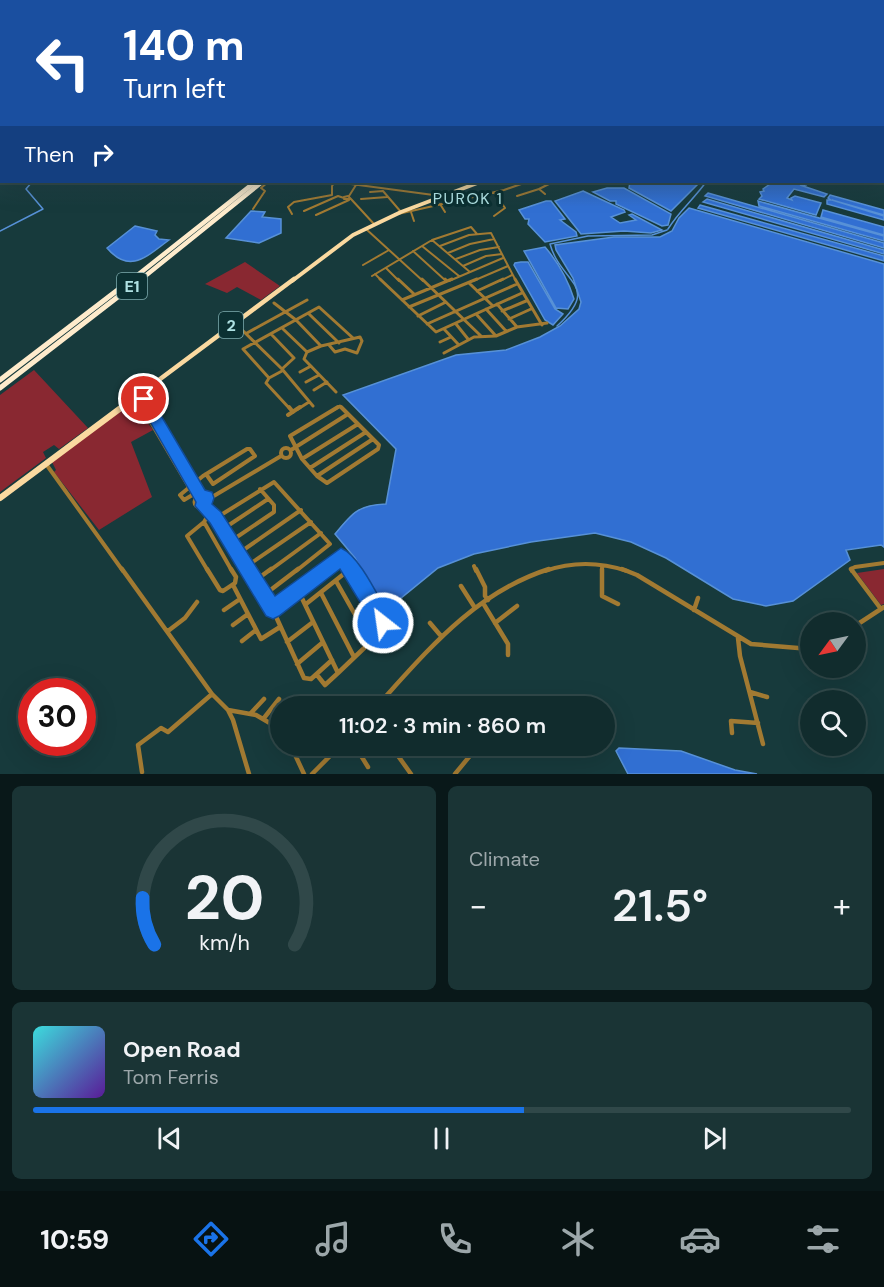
<!DOCTYPE html>
<meta charset="utf-8">
<style>
:root{--surface:#112c2d;--page:#1a3435;--text:#f1f3f6;--muted:#9ca7aa;--line:#304849;--accent:#1a73e8}
body{margin:0;font-family:"DM Sans",sans-serif;background:var(--page);color:var(--text);height:100vh;display:flex;flex-direction:column;font-size:22px;white-space:nowrap}
*{box-sizing:border-box;margin:0}
p{font-size:20px;color:var(--muted)}
.icon{flex:none;width:33px;height:33px;fill:none;stroke:currentColor;stroke-width:2;stroke-linecap:round;stroke-linejoin:round}
.map{position:relative;height:774px;overflow:hidden}
.panel{display:flex;flex-direction:column;gap:12px;padding:12px;background:#091819;flex:1}
.panel>*{flex:none}
.banner{position:absolute;left:0px;top:0px;width:885px;height:183px;box-shadow:0 6px 24px #0002,0 0 0 2px var(--line);background:#1a4fa0;color:#fff;overflow:hidden}
.needle{width:39px;rotate:237deg}
.fabs{position:absolute;left:800px;top:612px;display:grid;gap:12px}
.fabs a{display:grid;place-items:center;width:66px;height:66px;border-radius:50%;background:var(--surface);box-shadow:0 6px 24px #0002,0 0 0 2px var(--line);font-size:30px}
.speed{position:absolute;left:18px;top:678px;display:flex;gap:12px;font-size:30px;font-weight:700;text-align:center}
.speed>*{display:grid;place-content:center;width:78px;height:78px;border-radius:50%;background:var(--surface);box-shadow:0 6px 24px #0002,0 0 0 2px var(--line);line-height:1}
.speed .limit{border:9px solid #d22;background:#fff;color:#111}
.pin{position:absolute;display:grid;place-items:center;width:51px;height:51px;color:#fff;margin:-26px;border:3px solid #fff;border-radius:50%;box-shadow:0 2px 6px #0007}
.me{position:absolute;width:66px;margin:-33px;rotate:330deg;stroke-linejoin:round;filter:drop-shadow(0 0 4px #0008)}
.turn{display:flex;align-items:center;gap:21px;height:126px;padding:0 24px;font-size:27px}
.turn .icon{width:78px;height:78px;stroke-width:2.5}
.turn b{display:block;font-size:42px;line-height:51px}
.then{display:flex;align-items:center;height:57px;padding:0 24px;background:#0003;gap:12px;font-size:22px}
.big{font-size:45px;font-weight:600;line-height:1.1}
.panel .tile{flex:1;display:flex;flex-direction:column;justify-content:center;gap:9px;min-width:0;padding:0 21px;border-radius:9px;background:var(--page)}
.panel .dial{align-items:center;gap:0}
.dial svg{height:156px;overflow:visible;fill:none;stroke:var(--line);stroke-width:7;stroke-linecap:round;text-anchor:middle}
.dial text{fill:var(--text);stroke:none}
.song{display:flex;align-items:center;gap:18px}
.cover{width:72px;height:72px;border-radius:9px;background:linear-gradient(135deg,hsl(180 70% 55%),hsl(270 70% 35%))}
.played{height:6px;border-radius:3px;background:linear-gradient(90deg,var(--accent) 60%,var(--line) 60%)}
.keys{display:flex;justify-content:space-around;direction:ltr}
.heat{display:flex;justify-content:space-between;align-items:center;font-size:33px;direction:ltr}
.panel .tiles{flex:1;display:grid;gap:12px;grid-template-columns:1fr 1fr}
.tile:last-child{grid-column:span 2}
.trip{position:absolute;left:270px;top:696px;width:345px;height:60px;border-radius:30px;background:var(--surface);box-shadow:0 6px 24px #0002,0 0 0 2px var(--line);font-weight:600;line-height:60px;text-align:center}
.dock{display:flex;height:96px;justify-content:space-around;align-items:center;background:#071212;color:var(--muted)}
.dock .icon{width:42px;height:42px}
.dock .on{color:var(--accent)}
.dock b{font-size:27px;color:var(--text)}
.map>svg:first-child{display:block}
.green{fill:#892831}
.water{fill:#316fd2;stroke:#5791d7;stroke-width:1.5}
.lines{fill:none;stroke-linecap:round;stroke-linejoin:round}
.stream{stroke:#5791d7;stroke-width:1.5}
.minor-far3{stroke:#a27a32;stroke-width:2}
.minor-far2{stroke:#a27a32;stroke-width:3}
.minor-far1{stroke:#a27a32;stroke-width:4}
.minor{stroke:#a27a32;stroke-width:4.5}
.trunk-far2{stroke:#fad9a0;stroke-width:4}
.trunk-far1{stroke:#fad9a0;stroke-width:4.5}
.trunk{stroke:#fad9a0;stroke-width:6}
.motorway-far1{stroke:#feebcc;stroke-width:4.5}
.motorway{stroke:#feebcc;stroke-width:5}
.route{fill:#1a73e8;stroke:#114b97;stroke-width:1.5}
.labels{text-anchor:middle;stroke-width:6;stroke-linejoin:round;paint-order:stroke}
.far-neighbourhood-label{font-size:16px;letter-spacing:1.5px;fill:#afe1e3;stroke:#0b3032}
.shield{fill:#0b3032;stroke:#7eacae;stroke-width:1.5}
.shield-label{font-size:16px;font-weight:bold;fill:#afe1e3}
</style>
<div class="map">
<svg width="884" height="774" viewBox="0 0 884 774">
<rect width="100%" height="100%" fill="#173a3c"/>
<!-- green -->
<path class="green" d="M245 262 280 286 261 300 237 287 227 293 205 284Z
M34 370 88 428 59 449 54 445 43 452 46 458 0 492V395Z
M132 402 153 430 131 442 152 497 99 530 54 472 56 470 52 462Z
M884 569V604L881 605 857 573Z"/>
<!-- water -->
<path class="water" d="M630 182H700L671 211 629 188Z
M773 182H810L806 185H800L827 194 824 197 794 189 787 198 792 200 791 198 795 196 821 203 816 215 759 199 762 196 760 192 764 191 763 189Z
M607 188H624L671 214 668 225 662 226 616 204V201H610L593 192Z
M583 191 624 210 625 212 611 217 620 223 636 220 629 215 632 214 662 230 651 233 624 231 581 234 555 201Z
M708 193 884 243V248L705 196Z
M830 195 884 210V215L832 200 884 216V220L827 204V200H831L828 198Z
M707 199 884 250V254L703 202Z
M546 201H551L565 219 560 220 576 232 577 236 545 242 528 224 529 219H525L519 210Z
M758 201 884 236V241L759 206Z
M700 205 884 256V261L698 208Z
M689 208 884 264V547L881 545 846 550 850 560 793 601 766 606 733 599 666 558 631 542 595 533 531 542 474 554 438 568 400 599 394 627 355 558 335 534C352 513 358 505 386 504L396 449 343 395 456 355 506 350 540 337 560 326 579 309 581 302 573 278 556 250 555 245 614 237H660L672 231 679 218Z
M823 210 884 227V235L821 217Z
M251 211 265 212 262 217 281 219V233L259 243 226 238Z
M135 226 157 231 155 235 159 239 169 240C147 256 130 275 107 248Z
M545 247C557 261 568 280 574 299L568 309 556 308 524 251Z
M521 262H528L555 309 563 314 553 325 545 320 514 265 515 263Z
M619 748 681 751 735 770 757 774H628L616 751Z"/>
<g class="lines">
<!-- stream -->
<path class="stream" d="M668 229C679 211 694 199 706 182
M0 231 43 209 26 189 32 182
M557 326C602 285 561 284 550 244L588 236 652 235 667 230"/>
<!-- minor-far3 -->
<path class="minor-far3" d="M336 182 441 196
M569 182H574
M370 192 383 191 401 212
M494 192 505 208 494 216
M545 194 539 189 553 182
M332 195V186L335 182
M348 196 351 199H344V197Z
M349 196 356 185
M517 196 539 189
M351 199 374 224
M361 199 387 197
M440 204 445 212
M253 209 265 191 261 188 268 182
M304 211 338 196 344 198
M411 212 414 221
M292 214 288 207 294 202 332 195
M398 214 504 190 527 182
M316 215 349 200
M366 229 423 281
M432 240 470 272
M422 246 459 276
M440 246 469 235 491 233 516 281
M413 251 446 281
M448 253 470 244 494 239
M456 259 480 250 499 247
M363 265 389 250
M463 266 486 256 502 254
M386 268 399 281
M375 274 382 281
M372 276 432 240 471 227 477 234
M449 281 503 258
M473 281 508 266
M500 281 512 275"/>
<!-- minor-far2 -->
<path class="minor-far2" d="M380 279 436 332 522 293
M398 279 414 294
M422 279 481 336
M445 279 447 281
M515 279 542 325
M469 283 493 306
M477 291 503 279
M402 300 452 279
M274 303 296 320 321 346
M497 304 517 327
M409 307 477 279
M486 309 506 331
M502 311 526 301
M308 313 339 343
M476 314 496 336
M418 316 446 302
M509 319 531 309
M235 323 282 369 313 406
M427 324 517 284
M456 324 468 339
M282 328 307 352 304 359 336 392
M444 329 458 344
M247 333 307 300
M271 334 294 358 282 369
M440 342 451 337
M307 352 321 346 360 337 362 341 357 353 345 349 335 352 329 345
M444 353 474 337 496 336 517 327 547 323
M300 372 311 366
M269 378 282 371
M306 382 319 375
M314 390 327 382
M141 394 150 409
M136 397 143 409
M290 409 266 383 269 378 243 349 319 307 353 338
M298 409 309 402
M335 409 340 406 343 409"/>
<!-- minor-far1 -->
<path class="minor-far1" d="M142 407 196 499
M149 407 200 496
M289 407 293 412
M338 407 290 436 302 459 317 476 373 439 341 407
M288 415 300 407
M281 453a5 5 0 1 1 10 0a5 5 0 1 1-10 0Z
M291 450 348 414
M302 459 358 424
M46 464 123 571
M310 468 366 432
M317 476 327 483 378 449 379 445 373 439
M194 494 184 500 180 495 203 476 247 449H250L255 456 213 484 206 474
M194.5 502a5.5 5.5 0 1 1 11 0a5.5 5.5 0 1 1-11 0Z
M207 500 281 456
M203 506 216 518
M216 518 249 571
M216 518 274 482 330 544 296 571
M204 522 232 571
M204 522 187 536 208 571
M204 522 210 512
M223 529 268 499
M231 541 274 512V505L260 489
M239 553 301 510
M247 566 311 522
M474 566 476 571
M602 566V571
M269 571 321 533
M323 571 343 557 351 571
M348 571 351 568
M545 571C571 562 600 562 627 571
M852 571 851 569 855 567 884 563"/>
<!-- minor -->
<path class="minor" d="M122 569 212 694 228 710 233 720 249 774
M207 569 220 590 223 591 235 583 236 577 231 569
M248 569 264 595 298 569
M476 569 485 587V596L488 600
M602 569V596L618 604
M622 569 637 575 751 644 810 649
M851 569 881 609
M256 580 271 569
M336 581 370 641
M233 585 261 639 280 627
M461 586 475 608
M298 590 338 673 383 630V623L350 569
M298 590 325 569
M321 593 354 657
M264 595 273 610 298 590
M483 603 508 644V655
M306 604 350 569
M224 610 240 599
M273 610 304 678 311 679 332 660
M694 610 698 598
M430 623 441 636
M495 623 517 606
M233 625 248 614
M855 626 884 607
M168 631 185 618 197 602
M738 638 740 656 763 744
M242 641 256 630
M287 642 313 622
M297 664 322 643
M317 675 325 685 338 673
M750 692 767 697
M377 706C428 650 474 593 549 569
M228 710 256 715 280 729
M251 713 264 699
M264 718 279 699
M732 733 731 721 758 723
M291 746 304 774
M355 746 368 767
M391 746 411 774
M142 772 138 745 161 728 168 732 212 694
M312 774 340 746
M455 774 478 746"/>
<!-- trunk-far2 -->
<path class="trunk-far2" d="M292 281 353 235 401 212 480 182"/>
<!-- trunk-far1 -->
<path class="trunk-far1" d="M120 409 294 279"/>
<!-- trunk -->
<path class="trunk" d="M0 498 122 407"/>
<!-- motorway-far1 -->
<path class="motorway-far1" d="M130 281 255 182
M139 281 262 182"/>
<!-- motorway -->
<path class="motorway" d="M0 380 132 279
M0 388 141 279"/>
</g>
<!-- sky -->
<linearGradient id="sky" x2="0" y2="1"><stop stop-color="#0d2021"/><stop offset="0.48" stop-color="#365561"/><stop offset="1" stop-color="#365561" stop-opacity="0"/></linearGradient>
<rect width="884" height="206" fill="url(#sky)"/>
<!-- route -->
<path class="route" d="M144 393 149 395 205 490 212 492 214 498 212 504 221 512 275 596 341 548C360 556 379 599 390 617L393 623 390 630 383 633 377 630 340 569 279 616 273 619 266 616 210 523 195 506 196 502 137 399Z"/>
<g class="labels">
<!-- far-neighbourhood labels -->
<g class="far-neighbourhood-label">
<text x="468" y="204">PUROK 1</text>
</g>
<!-- shield labels -->
<g class="shield">
<rect x="117" y="273" width="30" height="26" rx="4.5"/>
<rect x="219" y="312" width="24" height="26" rx="4.5"/>
</g>
<g class="shield-label">
<text x="132" y="292">E1</text>
<text x="231" y="331">2</text>
</g>
</g>
</svg>
<div class="fabs">
<a><svg class="needle" viewBox="-14 -14 28 28"><path d="M0-13l5 13h-10z" fill="#e53935"/><path d="M0 13l5-13h-10z" fill="#9ca7aa"/></svg></a>
<a><svg class="icon" aria-label="search" viewBox="0 0 24 24"><circle cx="10" cy="10" r="6"/><path d="M15 15l6 6"/></svg></a>
</div>
<div class="speed"><div class="limit">30</div></div>
<div class="pin" style="left:144px;top:399px;background:#d93025"><svg class="icon" aria-label="arrive" viewBox="0 0 24 24"><path d="M6 21V4h12l-3 4 3 4H6"/></svg></div>
<svg class="me" style="left:383px;top:623px" viewBox="-20 -20 40 40"><circle r="17" fill="#1a73e8" stroke="#fff" stroke-width="3"/><path d="M0-11L8 9 0 5-8 9z" fill="#fff"/></svg>
<div class="trip">11:02 · 3 min · 860 m</div>
<div class="banner">
<div class="turn"><svg class="icon" aria-label="left" viewBox="0 0 24 24"><path d="M17 20v-9H6M10 6l-5 5 5 5"/></svg><div><b>140 m</b>Turn left</div></div>
<div class="then">Then<svg class="icon" aria-label="right" viewBox="0 0 24 24"><path d="M7 20v-9h11M14 6l5 5-5 5"/></svg></div>
</div>
</div>
<section class="panel">
<div class="tiles">
<div class="tile dial"><svg viewBox="0 0 100 80">
<path d="M14 69A42 42 0 1 1 86 69"/>
<path d="M14 69A42 42 0 0 1 8 45" stroke="#1a73e8"/>
<text x="50" y="56" font-size="32" font-weight="700">20</text>
<text x="50" y="72" font-size="11">km/h</text>
</svg></div>
<div class="tile"><p>Climate</p>
<div class="heat"><a>−</a><b class="big">21.5°</b><a>+</a></div>
</div>
<div class="tile">
<div class="song"><i class="cover"></i><div><b>Open Road</b><p>Tom Ferris</p></div></div>
<div class="played"></div>
<div class="keys"><svg class="icon" aria-label="previous" viewBox="0 0 24 24"><path d="M18 5L8 12l10 7zM5 5v14"/></svg><svg class="icon" aria-label="pause" viewBox="0 0 24 24"><path d="M8 5v14M16 5v14"/></svg><svg class="icon" aria-label="next" viewBox="0 0 24 24"><path d="M6 5l10 7-10 7zM19 5v14"/></svg></div>
</div>
</div>
</section>
<nav class="dock">
<b>10:59</b>
<svg class="icon on" aria-label="directions" viewBox="0 0 24 24"><path d="M12 3l9 9-9 9-9-9zM9 14v-3h6M13 9l2 2-2 2"/></svg>
<svg class="icon" aria-label="music" viewBox="0 0 24 24"><path d="M9 18V5l10-2v13"/><circle cx="6" cy="18" r="3"/><circle cx="16" cy="16" r="3"/></svg>
<svg class="icon" aria-label="phone" viewBox="0 0 24 24"><path d="M5 4h4l2 5-3 2q2 4 5 5l2-3 5 2v4C11 20 4 13 5 4z"/></svg>
<svg class="icon" aria-label="climate" viewBox="0 0 24 24"><path d="M12 3v18M4 7l16 10M4 17L20 7"/></svg>
<svg class="icon" aria-label="car" viewBox="0 0 24 24"><path d="M5 17H2v-5l4-1 3-4h7l3 4 3 1v5h-3M9 17h6M6 11h13"/><circle cx="7" cy="17" r="2"/><circle cx="17" cy="17" r="2"/></svg>
<svg class="icon" aria-label="filters" viewBox="0 0 24 24"><path d="M4 7h16M4 17h16"/><circle cx="9" cy="7" r="2"/><circle cx="15" cy="17" r="2"/></svg>
</nav>
